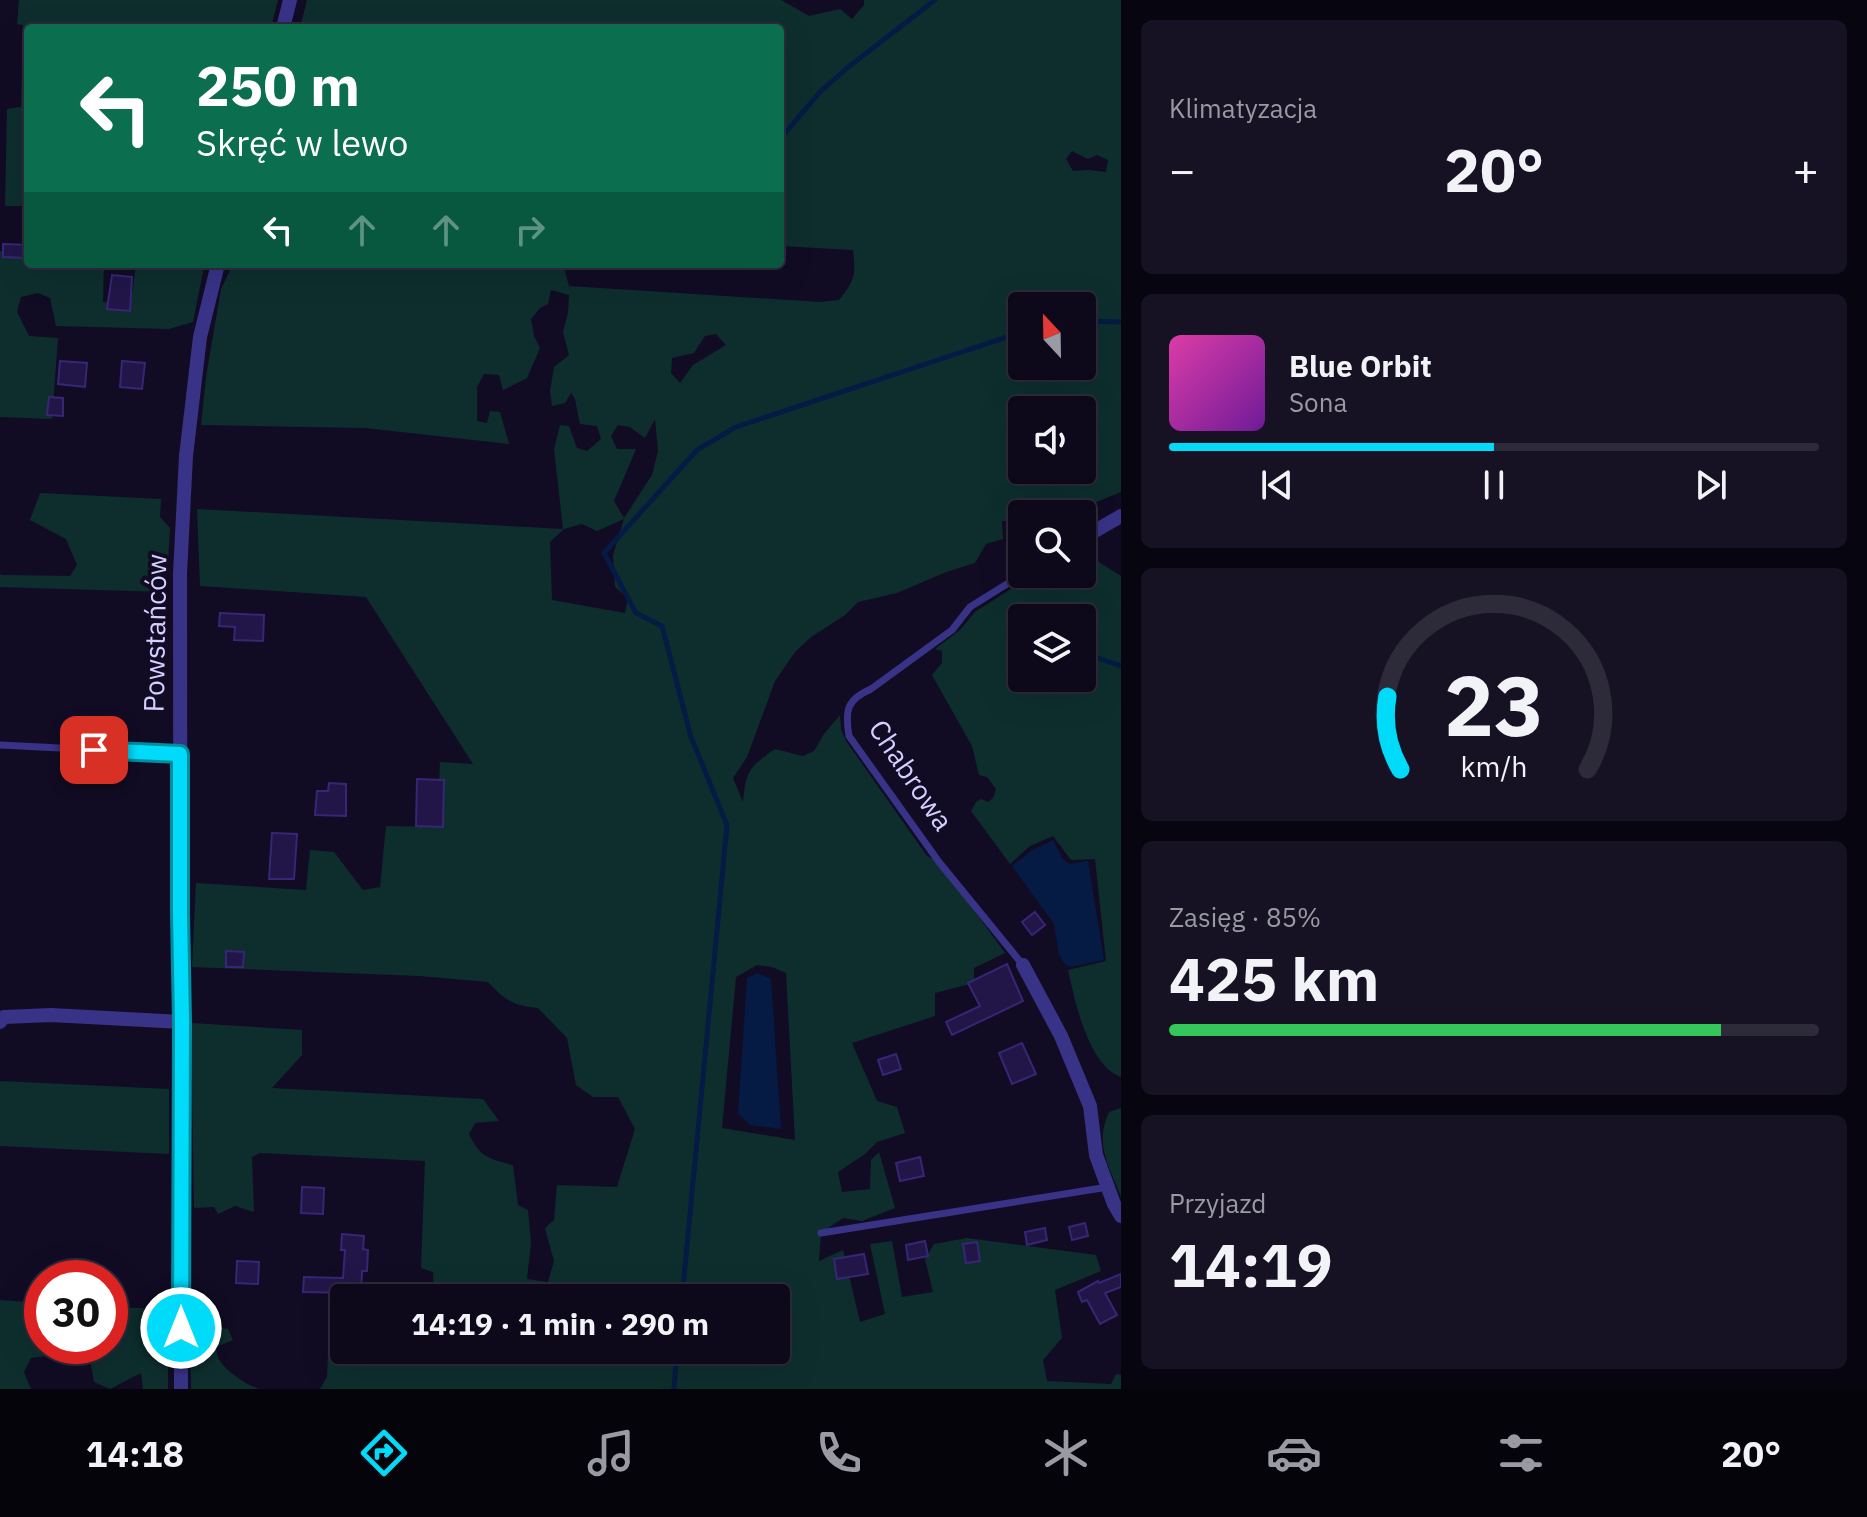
<!DOCTYPE html>
<html lang="pl">
<meta charset="utf-8">
<style>
:root{--surface:#0d091b;--page:#161224;--text:#f1f3f6;--muted:#9a9aa3;--line:#2d2a3a;--accent:#00dbfa}
body{margin:0;font-family:"IBM Plex Sans",sans-serif;background:var(--page);color:var(--text);height:100vh;display:flex;flex-direction:column;font-size:30px;white-space:nowrap}
*{box-sizing:border-box;margin:0}
p{font-size:26px;color:var(--muted)}
.icon{flex:none;width:44px;height:44px;fill:none;stroke:currentColor;stroke-width:2;stroke-linecap:round;stroke-linejoin:round}
.map{position:relative;flex:1;overflow:hidden}
.drawer{display:flex;flex-direction:column;gap:20px;padding:20px;background:#07050f;width:746px}
.drawer>*{flex:none}
.guide{position:absolute;left:24px;top:24px;width:760px;height:244px;border-radius:8px;box-shadow:0 8px 32px #0002,0 0 0 2px var(--line);background:#0b6e4f;color:#fff;overflow:hidden}
.needle{width:52px;rotate:338deg}
.tools{position:absolute;left:1008px;top:292px;display:grid;gap:16px}
.tools a{display:grid;place-items:center;width:88px;height:88px;border-radius:8px;background:var(--surface);box-shadow:0 8px 32px #0002,0 0 0 2px var(--line);font-size:40px}
.speed{position:absolute;left:24px;top:1260px;display:flex;gap:16px;font-size:40px;font-weight:700;text-align:center}
.speed>*{display:grid;place-content:center;width:104px;height:104px;border-radius:50%;background:var(--surface);box-shadow:0 8px 32px #0002,0 0 0 2px var(--line);line-height:1}
.speed .limit{border:12px solid #d22;background:#fff;color:#111}
.pin{position:absolute;display:grid;place-items:center;width:68px;height:68px;color:#fff;margin:-34px;border-radius:16px;box-shadow:0 4px 12px #0006}
.me{position:absolute;width:88px;margin:-44px;rotate:0deg;stroke-linejoin:round;filter:drop-shadow(0 0 6px #0008)}
.turn{display:flex;align-items:center;gap:28px;height:168px;padding:0 40px;font-size:36px}
.turn .icon{width:104px;height:104px;stroke-width:2.5}
.turn b{display:block;font-size:56px;line-height:68px}
.lanes{display:flex;align-items:center;height:76px;padding:0 40px;background:#0003;justify-content:center;gap:40px;direction:ltr}
.lanes .off{opacity:.35}
.big{font-size:60px;font-weight:700;line-height:1.1}
.drawer .card{flex:1;display:flex;flex-direction:column;justify-content:center;gap:12px;min-width:0;padding:0 28px;border-radius:12px;background:var(--page)}
.drawer .dial{align-items:center;gap:0}
.dial svg{height:208px;overflow:visible;fill:none;stroke:var(--line);stroke-width:7;stroke-linecap:round;text-anchor:middle}
.dial text{fill:var(--text);stroke:none}
.song{display:flex;align-items:center;gap:24px}
.cover{width:96px;height:96px;border-radius:12px;background:linear-gradient(135deg,hsl(320 70% 55%),hsl(280 70% 35%))}
.played{height:8px;border-radius:4px;background:linear-gradient(90deg,var(--accent) 50%,var(--line) 50%)}
.keys{display:flex;justify-content:space-around;direction:ltr}
.heat{display:flex;justify-content:space-between;align-items:center;font-size:44px;direction:ltr}
.charge{height:12px;border-radius:6px;background:linear-gradient(90deg,#34c759 85%,var(--line) 0)}
.trip{position:absolute;left:330px;top:1284px;width:460px;height:80px;border-radius:8px;background:var(--surface);box-shadow:0 8px 32px #0002,0 0 0 2px var(--line);font-weight:700;line-height:80px;text-align:center}
.tabs{display:flex;height:128px;justify-content:space-around;align-items:center;background:#05040b;color:var(--muted)}
.tabs .icon{width:56px;height:56px}
.tabs .active{color:var(--accent)}
.tabs b{font-size:36px;color:var(--text)}
main{display:flex;flex:1;min-height:0}
.map>svg:first-child{display:block}
.green{fill:#0e2e2e;fill-rule:evenodd}
.water{fill:#051b44}
.lines{fill:none;stroke-linecap:round;stroke-linejoin:round}
.stream{stroke:#051b44;stroke-width:5}
.building{fill:#211647;stroke:#372675;stroke-width:2}
.lane{stroke:#383387;stroke-width:7}
.street{stroke:#383387;stroke-width:14}
.route-casing{stroke:#008ea2;stroke-width:20}
.route{stroke:#00dbfa;stroke-width:14}
.labels{text-anchor:middle;stroke-width:8;stroke-linejoin:round;paint-order:stroke}
.street-label{font-size:28px;fill:#d5cfff;stroke:#110c24}
</style>
<main>
<div class="map">
<svg width="1121" height="1389" viewBox="0 0 1121 1389">
<rect width="100%" height="100%" fill="#110c24"/>
<!-- green -->
<path class="green" d="M19 0H278L271 28H28V206H5L7 109 21 107 23 25 17 24Z
M307 0H781L809 16 840 9 852 19 864 5V0H1121V492L1067 514H1022V521H1002L1003 539 986 544 975 563 946 572 897 593 858 602 845 615 811 637 795 652 775 681 747 757 733 778 743 802C746 771 749 767 775 749L803 756 814 751 824 734 840 715 841 729 846 741 927 856 939 862 1005 953 974 968V983L935 993V1016L852 1043 877 1101 897 1107 905 1133 877 1142 865 1154 838 1172 842 1192 870 1189 871 1160 879 1152 895 1208 862 1221 843 1218 821 1233 819 1261 843 1250 860 1322 885 1314 870 1244 892 1241 902 1297 933 1292 925 1259 934 1244 967 1238 1096 1255 1101 1271 1055 1290 1062 1338 1043 1360 1047 1381 1111 1384 1116 1374 1121 1375V1389H320L327 1377 328 1353 344 1343V1350H776V1298H428L434 1294 433 1272 421 1268 425 1161 260 1153 252 1157 254 1212 235 1206 218 1214 214 1207 194 1208 191 1023 302 1030V1055L272 1088 483 1099 499 1121 475 1123 469 1134C480 1158 490 1159 513 1165L518 1205 528 1210 531 1243 527 1279 548 1282 554 1261 545 1228 554 1220 557 1185 617 1187 635 1129 618 1097H593L576 1085 567 1038 538 1008C512 1005 505 1000 488 982L420 976 192 967 196 883 306 890 310 850 334 852 363 890 380 887 386 826 437 827 440 762 473 764 366 597 200 586 197 509 563 529 554 449 560 425 569 426 577 448 587 451 601 439 597 426 580 424 575 399 571 393 565 403 552 406 550 391 554 367 569 355 563 332 568 313 569 295 551 290 548 304 540 308 531 319 534 336 540 348 527 378 503 390 499 375 484 374 477 387V421L487 423 490 411 500 412 509 444 365 428 201 425 206 377 221 289 233 264H563L569 286 820 302 839 300C855 280 856 275 853 250L780 246V28H300ZM1072 151 1088 159 1097 155 1108 160 1106 172 1088 170 1073 171 1066 159ZM1022 306H1082V366H1022ZM716 334 726 345 693 365 680 383 671 373 672 358 694 353 705 336ZM1022 410H1082V470H1022ZM655 419 658 451 652 475 624 518 614 501 636 449H617L611 436 618 425 630 427 645 438ZM624 519 613 555 615 587 628 598 625 613 552 600 550 542 564 529 582 524 597 531ZM757 965 772 967 786 973 795 1140 722 1128 736 977Z
M0 251 28 253V264H104L103 302 131 303 136 264 204 267 193 322 169 329 56 326 50 298 38 293 21 297 17 312 29 336 58 338 52 419 0 417Z
M40 493 161 499 160 517 170 528 166 592 0 587V573L1 575 70 576 77 565 66 539 30 520Z
M1082 547H1086L1099 562 1121 576V1077C1088 1065 1075 1001 1068 970L1106 961 1095 859 1071 860 1053 836 1030 846 1010 864 971 811 976 802 981 799 988 802 993 798 996 789 987 777 979 775 972 746 932 675 942 663V651L935 649 960 630 975 612 1034 574H1082ZM1022 618H1082V678H1022Z
M0 1081 169 1089V1154L0 1146Z
M1121 1108V1197C1109 1165 1094 1146 1109 1112Z
M0 1300 42 1303V1346H110V1310L112 1307 168 1309V1389H143L141 1373 110 1389 94 1382 90 1359 55 1355 31 1358 24 1372 31 1389H0Z
M210 1326 228 1329 233 1340 216 1347C217 1352 217 1357 220 1361 227 1372 248 1386 260 1389H191L190 1337Z"/>
<!-- water -->
<path class="water" d="M1053 840 1063 859 1069 864 1088 861 1104 960 1070 967 1064 963 1059 954 1054 924 1012 866 1031 851Z
M758 973 771 979 781 1129 750 1125 738 1113 747 978Z"/>
<g class="lines">
<!-- stream -->
<path class="stream" d="M780 139 820 92 847 68 935 0
M1082 321 1121 322
M1082 653 1121 666
M682 1298 727 825 691 737 662 626 636 613 604 553 697 450 736 427 1022 332
M674 1389 677 1350"/>
</g>
<!-- building -->
<path class="building" d="M3 244 28 245V258L3 257Z
M112 275 132 277 130 311 107 309Z
M60 361 87 363 85 387 58 384Z
M122 361 145 363 142 389 120 387Z
M49 397 63 398V416L47 415Z
M220 613 264 615 263 641 234 640 235 627 219 626Z
M417 779 444 780 443 827 416 826Z
M329 783 346 784V816L315 815 317 791H328Z
M272 833 297 834 294 879H269Z
M1035 912 1045 925 1032 935 1022 922Z
M226 951 244 952 243 967H226Z
M1007 964 1023 1001 952 1035 946 1022 980 1006 968 983Z
M1022 1043 1036 1074 1012 1084 999 1053Z
M896 1054 901 1069 883 1075 878 1060Z
M920 1157 924 1176 900 1181 896 1163Z
M302 1187 324 1188 323 1214 301 1213Z
M1085 1223 1088 1236 1072 1240 1069 1227Z
M1045 1228 1047 1240 1027 1245 1025 1232Z
M342 1234 364 1236 363 1249 368 1250 367 1271H362L361 1293 303 1292 304 1277 343 1278 345 1250H341Z
M925 1241 928 1256 908 1260 906 1245Z
M977 1242 980 1261 966 1263 963 1244Z
M864 1254 868 1274 837 1279 834 1259Z
M237 1261 259 1262 258 1284 236 1283Z
M1121 1274V1287L1105 1293 1117 1315 1100 1324 1087 1300 1082 1302 1078 1292 1098 1281 1099 1283Z"/>
<g class="lines">
<!-- lane -->
<path class="lane" d="M25 110 28 111
M0 745 180 754
M1023 965 939 862 849 736C845 711 846 700 871 689L952 630 970 607 1023 574
M821 1233 1108 1187"/>
<!-- street -->
<path class="street" d="M283 28 290 0
M1088 535 1121 516
M1023 965 1061 1036 1090 1106 1096 1155 1114 1204 1121 1216
M0 1022 4 1017 51 1015 182 1022
M181 1389 180 574 186 456 200 337 218 264"/>
</g>
<g class="lines">
<defs>
<path id="route" d="M94 750 180 754V914L182 1022 181 1328"/>
</defs>
<!-- route casing -->
<use href="#route" class="route-casing"/>
<!-- route -->
<use href="#route" class="route"/>
</g>
<g class="labels">
<!-- street labels -->
<g class="street-label">
<text transform="translate(155 633) rotate(-89)" y="10">Powstańców</text>
<text transform="translate(911 775) rotate(56)" y="10">Chabrowa</text>
</g>
</g>
</svg>
<div class="tools">
<a><svg class="needle" viewBox="-14 -14 28 28"><path d="M0-13l5 13h-10z" fill="#e53935"/><path d="M0 13l5-13h-10z" fill="#9a9aa3"/></svg></a>
<a><svg class="icon" aria-label="sound" viewBox="0 0 24 24"><path d="M4 9h4l5-4v14l-5-4H4zM17 9q2 3 0 6"/></svg></a>
<a><svg class="icon" aria-label="search" viewBox="0 0 24 24"><circle cx="10" cy="10" r="6"/><path d="M15 15l6 6"/></svg></a>
<a><svg class="icon" aria-label="layers" viewBox="0 0 24 24"><path d="M12 4l9 5-9 5-9-5zM3 14l9 5 9-5"/></svg></a>
</div>
<div class="speed"><div class="limit">30</div></div>
<div class="pin" style="left:94px;top:750px;background:#d93025"><svg class="icon" aria-label="arrive" viewBox="0 0 24 24"><path d="M6 21V4h12l-3 4 3 4H6"/></svg></div>
<svg class="me" style="left:181px;top:1328px" viewBox="-20 -20 40 40"><circle r="17" fill="#00dbfa" stroke="#fff" stroke-width="3"/><path d="M0-11L8 9 0 5-8 9z" fill="#fff"/></svg>
<div class="trip">14:19 · 1 min · 290 m</div>
<div class="guide">
<div class="turn"><svg class="icon" aria-label="left" viewBox="0 0 24 24"><path d="M17 20v-9H6M10 6l-5 5 5 5"/></svg><div><b>250 m</b>Skręć w lewo</div></div>
<div class="lanes"><svg class="icon" aria-label="left" viewBox="0 0 24 24"><path d="M17 20v-9H6M10 6l-5 5 5 5"/></svg><svg class="icon off" aria-label="ahead" viewBox="0 0 24 24"><path d="M12 20V5M6 11l6-6 6 6"/></svg><svg class="icon off" aria-label="ahead" viewBox="0 0 24 24"><path d="M12 20V5M6 11l6-6 6 6"/></svg><svg class="icon off" aria-label="right" viewBox="0 0 24 24"><path d="M7 20v-9h11M14 6l5 5-5 5"/></svg></div>
</div>
</div>
<section class="drawer">
<div class="card"><p>Klimatyzacja</p>
<div class="heat"><a>−</a><b class="big">20°</b><a>+</a></div>
</div>
<div class="card">
<div class="song"><i class="cover"></i><div><b>Blue Orbit</b><p>Sona</p></div></div>
<div class="played"></div>
<div class="keys"><svg class="icon" aria-label="previous" viewBox="0 0 24 24"><path d="M18 5L8 12l10 7zM5 5v14"/></svg><svg class="icon" aria-label="pause" viewBox="0 0 24 24"><path d="M8 5v14M16 5v14"/></svg><svg class="icon" aria-label="next" viewBox="0 0 24 24"><path d="M6 5l10 7-10 7zM19 5v14"/></svg></div>
</div>
<div class="card dial"><svg viewBox="0 0 100 80">
<path d="M14 69A42 42 0 1 1 86 69"/>
<path d="M14 69A42 42 0 0 1 9 41" stroke="#00dbfa"/>
<text x="50" y="56" font-size="32" font-weight="700">23</text>
<text x="50" y="72" font-size="11">km/h</text>
</svg></div>
<div class="card"><p>Zasięg · 85%</p><b class="big">425 km</b><div class="charge"></div></div>
<div class="card"><p>Przyjazd</p><b class="big">14:19</b></div>
</section>
</main>
<nav class="tabs">
<b>14:18</b>
<svg class="icon active" aria-label="directions" viewBox="0 0 24 24"><path d="M12 3l9 9-9 9-9-9zM9 14v-3h6M13 9l2 2-2 2"/></svg>
<svg class="icon" aria-label="music" viewBox="0 0 24 24"><path d="M9 18V5l10-2v13"/><circle cx="6" cy="18" r="3"/><circle cx="16" cy="16" r="3"/></svg>
<svg class="icon" aria-label="phone" viewBox="0 0 24 24"><path d="M5 4h4l2 5-3 2q2 4 5 5l2-3 5 2v4C11 20 4 13 5 4z"/></svg>
<svg class="icon" aria-label="climate" viewBox="0 0 24 24"><path d="M12 3v18M4 7l16 10M4 17L20 7"/></svg>
<svg class="icon" aria-label="car" viewBox="0 0 24 24"><path d="M5 17H2v-5l4-1 3-4h7l3 4 3 1v5h-3M9 17h6M6 11h13"/><circle cx="7" cy="17" r="2"/><circle cx="17" cy="17" r="2"/></svg>
<svg class="icon" aria-label="filters" viewBox="0 0 24 24"><path d="M4 7h16M4 17h16"/><circle cx="9" cy="7" r="2"/><circle cx="15" cy="17" r="2"/></svg>
<b>20°</b>
</nav>
